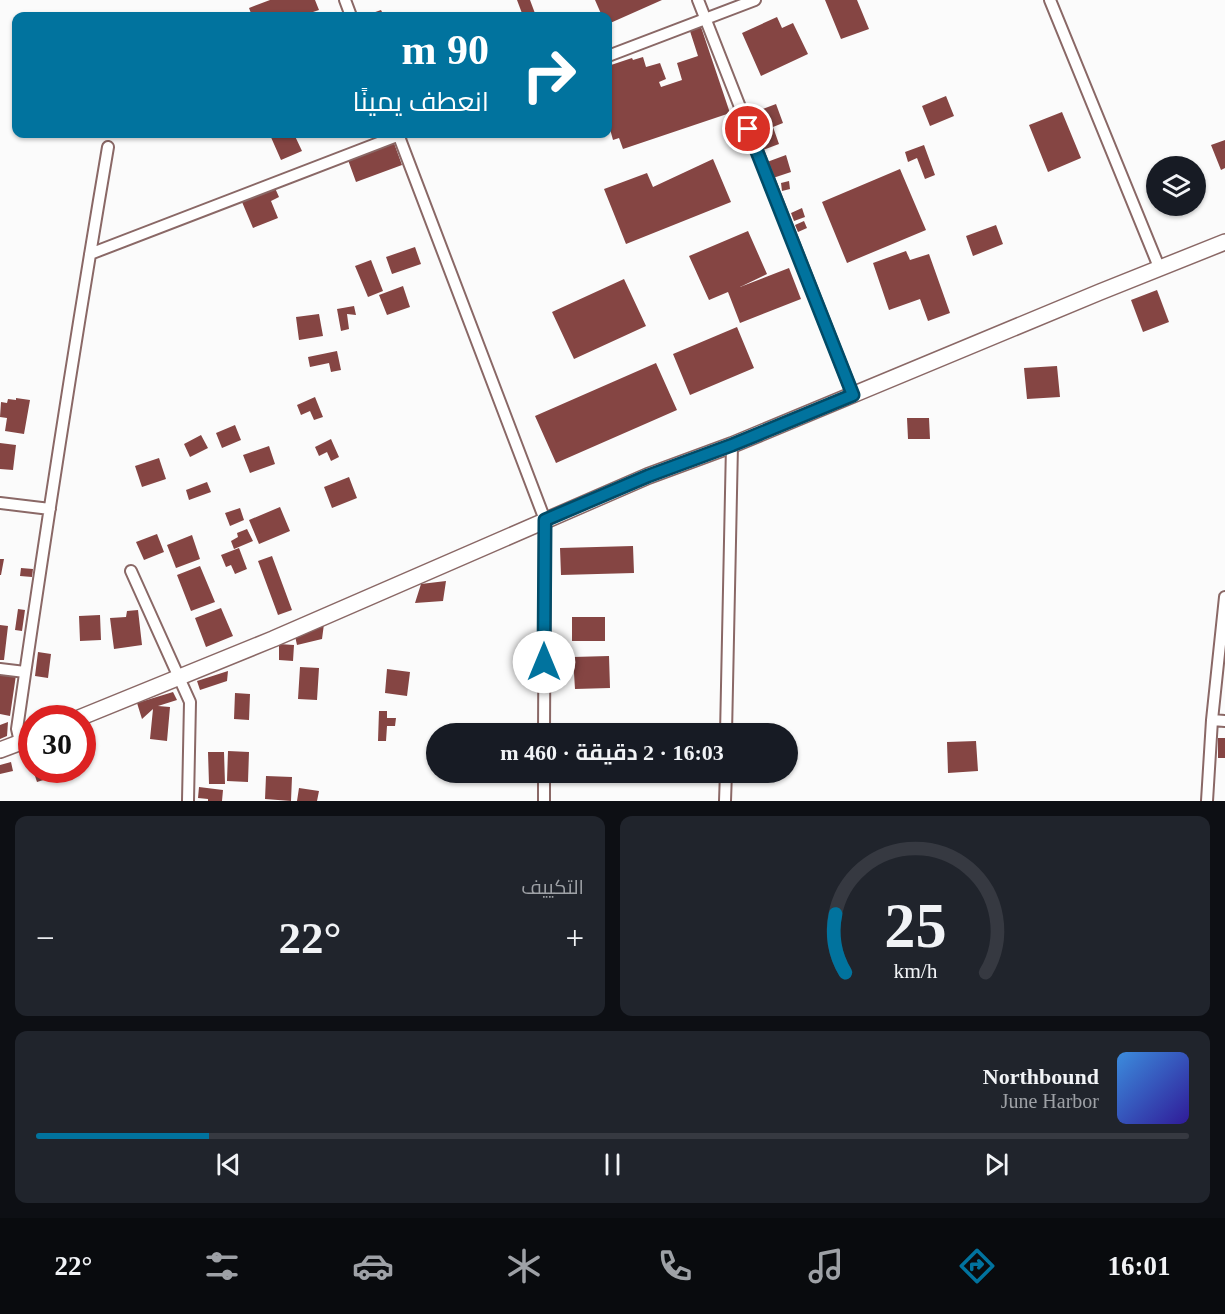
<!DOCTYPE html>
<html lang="ar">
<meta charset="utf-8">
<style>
:root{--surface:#171b24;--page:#20242c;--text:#f1f3f6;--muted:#9ea1a6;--line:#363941;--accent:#01739e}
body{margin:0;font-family:"Times New Roman",Cairo,serif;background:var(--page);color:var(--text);direction:rtl;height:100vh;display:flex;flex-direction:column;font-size:22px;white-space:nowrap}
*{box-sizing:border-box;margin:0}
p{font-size:20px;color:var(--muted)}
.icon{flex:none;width:33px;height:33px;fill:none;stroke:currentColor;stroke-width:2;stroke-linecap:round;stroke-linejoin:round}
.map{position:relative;height:801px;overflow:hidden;direction:ltr}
.sheet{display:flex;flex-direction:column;gap:15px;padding:15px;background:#0d0f14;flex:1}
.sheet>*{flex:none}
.banner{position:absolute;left:12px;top:12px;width:600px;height:126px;border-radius:12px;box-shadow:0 2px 4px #0004;direction:rtl;background:#01739e;color:#fff;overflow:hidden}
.buttons{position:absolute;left:1146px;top:156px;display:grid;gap:12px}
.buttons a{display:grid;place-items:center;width:60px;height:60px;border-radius:50%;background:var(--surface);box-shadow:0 2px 4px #0004;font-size:30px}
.speed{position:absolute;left:18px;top:705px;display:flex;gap:12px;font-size:30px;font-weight:700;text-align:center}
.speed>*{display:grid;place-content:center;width:78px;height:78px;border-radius:50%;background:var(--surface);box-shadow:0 2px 4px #0004;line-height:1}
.speed .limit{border:9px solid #d22;background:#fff;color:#111}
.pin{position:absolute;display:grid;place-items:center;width:51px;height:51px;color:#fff;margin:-26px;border:3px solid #fff;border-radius:50%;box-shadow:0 2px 6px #0007}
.me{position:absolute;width:66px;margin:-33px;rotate:0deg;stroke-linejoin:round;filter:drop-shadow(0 0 4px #0008)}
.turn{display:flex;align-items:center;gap:21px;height:126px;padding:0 24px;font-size:27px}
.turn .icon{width:78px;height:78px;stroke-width:2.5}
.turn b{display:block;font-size:42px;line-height:51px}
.big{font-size:45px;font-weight:700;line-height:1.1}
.sheet .card{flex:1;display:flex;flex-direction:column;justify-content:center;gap:9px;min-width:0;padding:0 21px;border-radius:12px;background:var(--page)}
.sheet .dial{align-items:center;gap:0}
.dial svg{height:156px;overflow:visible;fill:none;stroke:var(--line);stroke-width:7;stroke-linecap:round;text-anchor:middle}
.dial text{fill:var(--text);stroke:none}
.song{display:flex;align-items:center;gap:18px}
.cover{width:72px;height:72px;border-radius:9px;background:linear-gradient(135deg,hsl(210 70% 55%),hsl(250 70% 35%))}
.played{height:6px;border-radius:3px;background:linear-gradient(90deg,var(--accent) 15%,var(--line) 15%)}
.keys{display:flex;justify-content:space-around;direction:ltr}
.heat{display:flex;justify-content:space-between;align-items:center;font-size:33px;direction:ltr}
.sheet .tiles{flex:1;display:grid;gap:15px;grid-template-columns:1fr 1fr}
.card:last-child{grid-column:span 2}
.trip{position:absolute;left:426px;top:723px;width:372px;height:60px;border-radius:30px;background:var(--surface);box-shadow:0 2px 4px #0004;font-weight:700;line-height:60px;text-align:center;direction:rtl}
.tabs{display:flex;height:96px;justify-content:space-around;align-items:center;background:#090b0e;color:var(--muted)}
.tabs .icon{width:42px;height:42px}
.tabs .current{color:var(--accent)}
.tabs b{font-size:27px;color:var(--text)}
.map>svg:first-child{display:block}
.building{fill:#854543}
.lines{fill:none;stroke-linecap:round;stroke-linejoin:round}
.street-casing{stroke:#8a6866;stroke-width:14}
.secondary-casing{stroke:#8a6866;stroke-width:18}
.street{stroke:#fff;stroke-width:10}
.secondary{stroke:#fff;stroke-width:15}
.route-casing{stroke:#014b67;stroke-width:15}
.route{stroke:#01739e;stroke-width:10}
</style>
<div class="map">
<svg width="1225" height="801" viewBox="0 0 1225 801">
<rect width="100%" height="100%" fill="#fbfbfb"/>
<!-- building -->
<path class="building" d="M270 0H315L319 10 301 16H252L249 8Z
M517 0H530L536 16H523Z
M595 0H662L608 24V16H602Z
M825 0H857L869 29 841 39Z
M381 10 384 16H364Z
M777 17 782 28 793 23 808 54 761 76 742 33Z
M700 24 730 113 623 149 619 138 613 140 608 122V114L611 113 608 102V66L632 58 633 60 643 57 646 67 660 63 666 79 659 82 661 87 682 80 677 63 698 56 689 28Z
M946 96 954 116 930 126 922 106Z
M776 104 783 123 773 127 779 144 763 150 749 114Z
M1062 112 1081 158 1048 172 1029 125Z
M274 134H294L302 151 281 160 270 135Z
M1225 140V168L1221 170 1211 145Z
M394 143 402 165 356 182 348 160Z
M924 145 935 175 925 179 917 158 908 162 905 152Z
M786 155 791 172 773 178 767 162Z
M713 159 731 202 626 244 604 189 647 173 653 187Z
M900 169 926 230 847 263 822 202Z
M789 181 790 189 782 191 781 183Z
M275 188 279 197 271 201 278 218 253 228 242 202Z
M802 208 805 217 794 221 791 213Z
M804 221 807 228 798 232 795 225Z
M996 225 1003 244 973 256 966 236Z
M748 231 767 274 740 287 789 268 801 299 740 323 728 292 709 300 689 256Z
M415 247 421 264 392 274 386 257Z
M906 251 910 260 929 254 950 313 928 321 920 299 889 310 873 263Z
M371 260 383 291 368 297 355 266Z
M624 279 646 326 574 359 552 312Z
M403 286 410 307 387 315 379 295Z
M1157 290 1169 322 1143 332 1131 300Z
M354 306 356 315 347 314 349 329 341 331 337 309Z
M319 314 323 336 299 340 296 317Z
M737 327 754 368 690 395 673 354Z
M337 351 341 370 331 372 329 363 310 367 308 357Z
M656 363 677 410 556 463 535 416Z
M1057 366 1060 397 1027 399 1024 368Z
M315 397 323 417 314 420 310 411 301 415 297 405Z
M16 398 30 400 24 434 5 431 7 418 0 417 1 402 7 403 8 399 16 400Z
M907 418H929L930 439H908Z
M235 425 241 440 222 448 216 433Z
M201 435 208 448 190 457 184 444Z
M331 439 339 457 331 461 327 452 319 456 315 447Z
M0 443 16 445 13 470 0 469Z
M269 446 275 464 250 473 243 455Z
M159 458 166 479 142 487 135 466Z
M349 477 357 498 332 508 324 487Z
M207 482 211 492 189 500 186 490Z
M280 507 290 531 259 544 249 520Z
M240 508 244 520 230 526 225 513Z
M247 529 253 541 234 549 231 541 238 537 237 533Z
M157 534 164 552 144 560 136 542Z
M192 535 200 559 176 568 167 545Z
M633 546 634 573 561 575 560 548Z
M239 548 247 569 235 574 231 565 226 567 221 555Z
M272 556 292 610 278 615 258 561Z
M0 559H4L1 575H0Z
M200 566 215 602 191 611 177 575Z
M21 568 33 569 32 577 20 576Z
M446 581 443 601 415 603 421 584Z
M221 608 233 636 206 647 195 618Z
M18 609 25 610 22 631 15 630Z
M138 610 142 645 114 649 110 618 126 617 127 611Z
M100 615 101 640 80 641 79 616Z
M572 617H605V641H572Z
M324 624 322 639 297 645 295 636Z
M0 625 8 626 4 660H0Z
M279 644 294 645 293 661 279 660Z
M38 652 51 654 48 678 35 676Z
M609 656 610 688 575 689 573 657Z
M300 667 319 668 317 700 298 699Z
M387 669 410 672 407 696 385 693Z
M228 671 227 681 200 690 197 681Z
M0 673 16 675 10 716 0 714Z
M173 692 177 700 158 706 170 707 167 741 150 739 153 709 142 719 137 703Z
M235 693 250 694 249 720 234 719Z
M379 711H387V718H396L395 726H387L386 741H378Z
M8 722 7 736 0 739V725Z
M1218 738H1225V758H1218Z
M976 741 978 771 948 773 947 742Z
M84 750H92L90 762 83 761Z
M228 751 249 752 248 782 227 781Z
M208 752H224L225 784H209Z
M11 762 13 771 0 774V765Z
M33 770H47L50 778 37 782Z
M266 776 292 777 291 801 265 799Z
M199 787 223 790 222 801H208V799L198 798Z
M299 788 319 791 317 801H297Z"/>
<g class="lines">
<defs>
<path id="street" d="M345 0 351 16
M698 0 853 395
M1050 0 1159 267
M608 56 755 0
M398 134 545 520 544 734
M90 254 402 134
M0 503 50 509
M131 571 190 702 188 801
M0 669 25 672
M1212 720 1225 721
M726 734 732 445
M20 742 17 729C45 535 75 341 108 147
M544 801V772
M725 801 726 772
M1207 801 1212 720 1225 597"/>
<path id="secondary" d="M79 718 273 639 648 476 732 445 1100 292 1225 242
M0 750 32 738"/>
</defs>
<!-- street casing -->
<use href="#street" class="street-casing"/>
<!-- secondary casing -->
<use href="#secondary" class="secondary-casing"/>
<!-- street -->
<use href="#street" class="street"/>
<!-- secondary -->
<use href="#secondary" class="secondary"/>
</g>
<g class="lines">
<defs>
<path id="route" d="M544 662 545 520 648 476 732 445 853 395 748 129"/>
</defs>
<!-- route casing -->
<use href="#route" class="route-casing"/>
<!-- route -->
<use href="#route" class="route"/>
</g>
</svg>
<div class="buttons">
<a><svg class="icon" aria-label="layers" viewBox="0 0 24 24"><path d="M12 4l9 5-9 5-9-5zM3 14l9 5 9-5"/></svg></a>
</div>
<div class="speed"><div class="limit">30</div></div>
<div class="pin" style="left:748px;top:129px;background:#d93025"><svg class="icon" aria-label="arrive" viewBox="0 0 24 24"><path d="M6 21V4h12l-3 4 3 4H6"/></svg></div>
<svg class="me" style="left:544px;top:662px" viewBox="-20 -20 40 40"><circle r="19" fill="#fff"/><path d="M0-13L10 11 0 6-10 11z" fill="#01739e"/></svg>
<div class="trip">16:03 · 2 دقيقة · 460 m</div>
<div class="banner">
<div class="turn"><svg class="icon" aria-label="right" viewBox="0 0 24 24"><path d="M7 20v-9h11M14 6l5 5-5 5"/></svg><div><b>90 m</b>انعطف يمينًا</div></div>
</div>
</div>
<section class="sheet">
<div class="tiles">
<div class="card dial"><svg viewBox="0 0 100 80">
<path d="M14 69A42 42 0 1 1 86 69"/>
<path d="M14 69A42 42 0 0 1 9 39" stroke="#01739e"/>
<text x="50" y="56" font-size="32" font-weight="700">25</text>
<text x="50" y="72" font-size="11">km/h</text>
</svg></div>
<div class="card"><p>التكييف</p>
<div class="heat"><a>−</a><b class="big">22°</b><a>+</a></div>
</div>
<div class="card">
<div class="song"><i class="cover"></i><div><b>Northbound</b><p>June Harbor</p></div></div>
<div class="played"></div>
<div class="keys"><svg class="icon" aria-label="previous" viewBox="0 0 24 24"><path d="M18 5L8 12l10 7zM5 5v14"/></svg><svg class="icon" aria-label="pause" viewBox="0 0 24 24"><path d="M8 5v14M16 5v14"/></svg><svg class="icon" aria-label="next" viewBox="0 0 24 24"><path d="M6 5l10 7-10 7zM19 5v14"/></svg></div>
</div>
</div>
</section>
<nav class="tabs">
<b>16:01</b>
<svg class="icon current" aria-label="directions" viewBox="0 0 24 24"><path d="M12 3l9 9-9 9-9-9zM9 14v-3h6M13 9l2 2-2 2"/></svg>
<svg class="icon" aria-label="music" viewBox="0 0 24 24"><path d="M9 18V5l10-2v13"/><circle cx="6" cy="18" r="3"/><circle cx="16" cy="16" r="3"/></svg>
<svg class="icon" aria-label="phone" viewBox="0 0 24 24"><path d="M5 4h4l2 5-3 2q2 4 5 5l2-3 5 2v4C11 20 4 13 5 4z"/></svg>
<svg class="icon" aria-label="climate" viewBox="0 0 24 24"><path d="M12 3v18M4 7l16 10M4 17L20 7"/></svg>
<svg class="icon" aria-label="car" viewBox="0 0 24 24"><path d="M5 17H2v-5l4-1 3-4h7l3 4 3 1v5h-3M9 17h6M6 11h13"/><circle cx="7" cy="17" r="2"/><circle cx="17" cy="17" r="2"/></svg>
<svg class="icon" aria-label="filters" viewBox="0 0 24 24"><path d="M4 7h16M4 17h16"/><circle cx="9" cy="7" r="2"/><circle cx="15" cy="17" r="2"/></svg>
<b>22°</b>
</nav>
